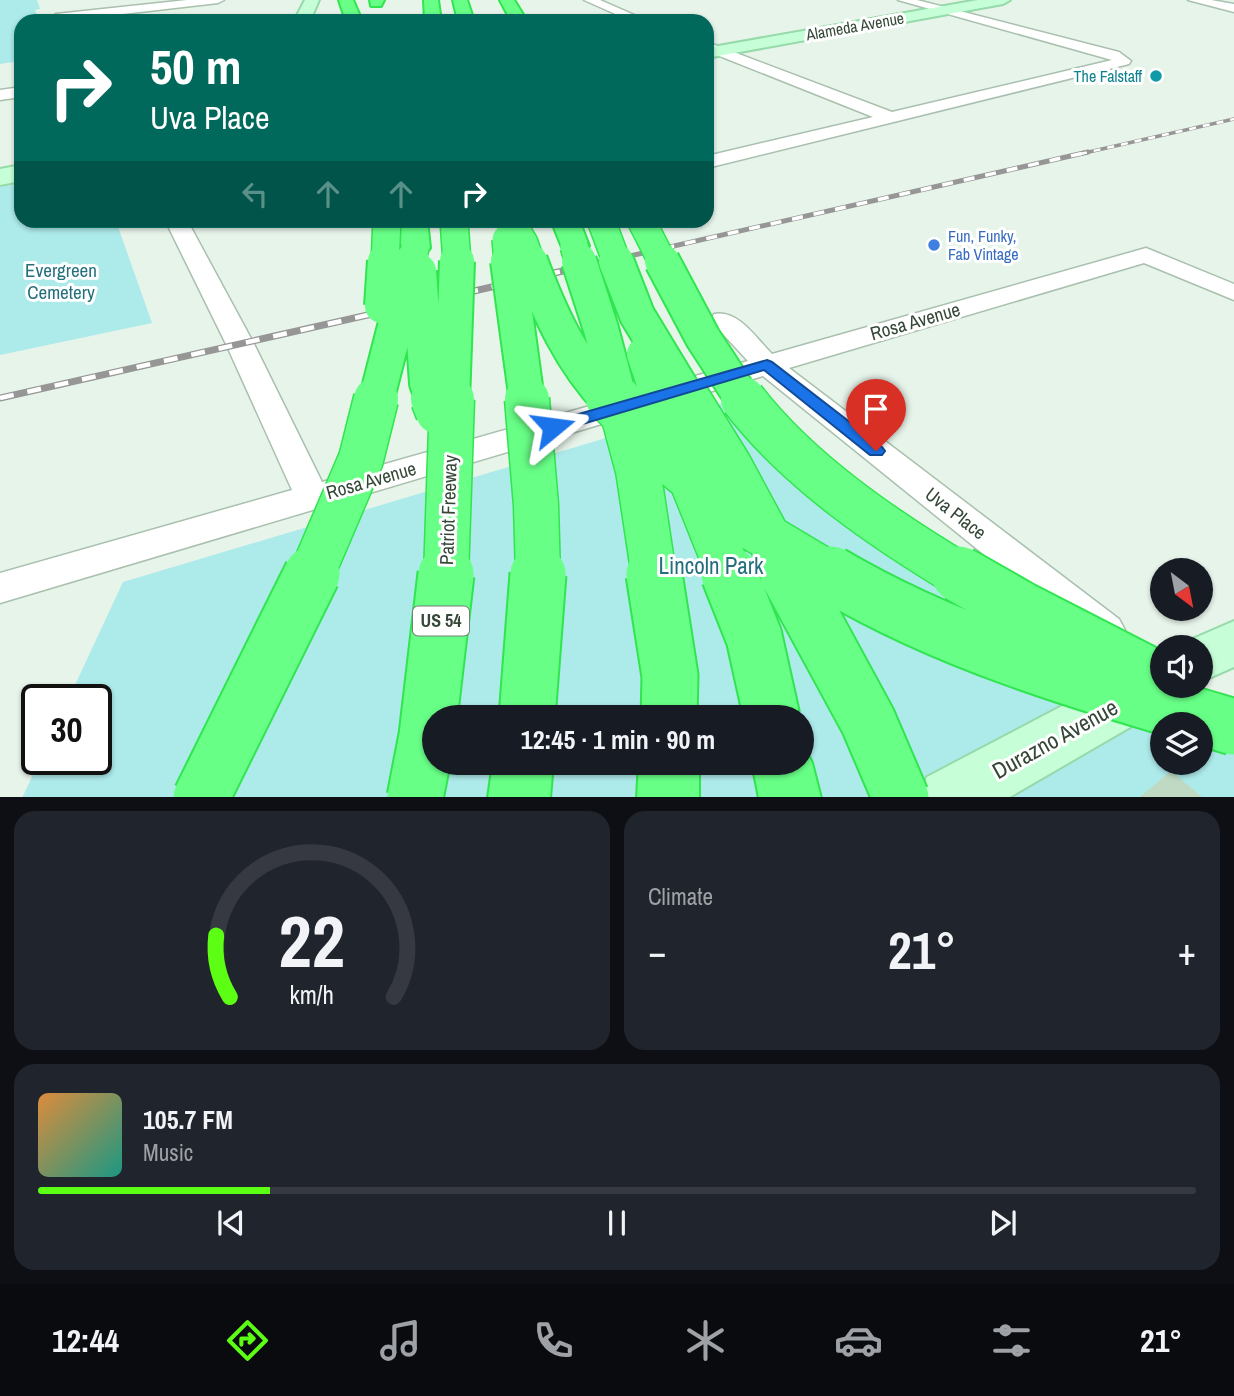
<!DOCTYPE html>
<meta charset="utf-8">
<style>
:root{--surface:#171b24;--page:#20242c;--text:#f1f3f6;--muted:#9ea1a6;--line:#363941;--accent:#5cff13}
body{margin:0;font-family:"Archivo Narrow",sans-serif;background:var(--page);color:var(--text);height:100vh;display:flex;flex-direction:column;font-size:26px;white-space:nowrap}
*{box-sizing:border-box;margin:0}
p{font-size:23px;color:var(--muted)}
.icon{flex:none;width:38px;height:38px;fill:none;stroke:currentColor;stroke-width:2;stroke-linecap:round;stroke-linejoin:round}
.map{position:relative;height:797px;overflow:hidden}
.sheet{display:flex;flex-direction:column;gap:14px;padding:14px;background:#0d0f14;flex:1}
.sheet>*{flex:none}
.hud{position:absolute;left:14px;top:14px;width:700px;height:214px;border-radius:21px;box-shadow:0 2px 5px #0004;background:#00695c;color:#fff;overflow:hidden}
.needle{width:46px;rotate:148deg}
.controls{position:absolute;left:1150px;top:558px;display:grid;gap:14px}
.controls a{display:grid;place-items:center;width:63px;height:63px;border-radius:50%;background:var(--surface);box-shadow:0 2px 5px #0004;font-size:35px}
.speed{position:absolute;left:21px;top:684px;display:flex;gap:14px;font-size:35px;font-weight:700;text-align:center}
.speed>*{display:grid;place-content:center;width:91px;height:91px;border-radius:50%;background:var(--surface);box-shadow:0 2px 5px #0004;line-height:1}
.speed .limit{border:4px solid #111;border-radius:10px;background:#fff;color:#111}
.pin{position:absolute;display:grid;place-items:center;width:60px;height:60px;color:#fff;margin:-72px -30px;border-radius:50% 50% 50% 0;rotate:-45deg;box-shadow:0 0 7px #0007}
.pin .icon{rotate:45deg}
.me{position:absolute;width:77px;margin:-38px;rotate:74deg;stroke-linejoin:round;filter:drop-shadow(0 0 5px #0008)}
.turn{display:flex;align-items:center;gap:24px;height:147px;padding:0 21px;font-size:32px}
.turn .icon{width:91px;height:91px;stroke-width:2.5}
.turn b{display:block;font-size:49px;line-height:60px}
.lanes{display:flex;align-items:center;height:66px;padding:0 21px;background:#0003;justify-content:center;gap:35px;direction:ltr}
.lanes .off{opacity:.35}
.big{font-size:52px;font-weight:700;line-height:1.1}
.sheet .widget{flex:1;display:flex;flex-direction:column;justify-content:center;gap:10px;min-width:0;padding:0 24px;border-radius:21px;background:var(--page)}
.sheet .dial{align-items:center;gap:0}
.dial svg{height:182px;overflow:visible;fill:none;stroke:var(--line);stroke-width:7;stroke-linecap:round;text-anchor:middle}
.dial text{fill:var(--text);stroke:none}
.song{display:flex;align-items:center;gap:21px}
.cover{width:84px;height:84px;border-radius:10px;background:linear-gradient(135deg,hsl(30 70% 55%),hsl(170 70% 35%))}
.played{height:7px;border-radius:4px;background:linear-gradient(90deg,var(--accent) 20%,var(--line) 20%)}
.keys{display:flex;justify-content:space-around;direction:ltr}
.heat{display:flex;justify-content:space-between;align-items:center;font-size:38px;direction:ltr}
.sheet .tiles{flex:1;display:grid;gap:14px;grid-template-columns:1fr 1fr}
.widget:last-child{grid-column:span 2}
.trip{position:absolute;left:422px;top:705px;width:392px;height:70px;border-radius:35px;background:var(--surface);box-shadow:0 2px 5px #0004;font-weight:700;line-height:70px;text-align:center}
.menu{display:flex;height:112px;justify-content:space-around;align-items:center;background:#090b0e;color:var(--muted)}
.menu .icon{width:49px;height:49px}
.menu .selected{color:var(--accent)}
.menu b{font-size:32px;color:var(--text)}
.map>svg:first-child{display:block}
.green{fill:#adeaea;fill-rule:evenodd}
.building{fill:#bfd9c2}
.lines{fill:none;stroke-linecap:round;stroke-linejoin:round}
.street-casing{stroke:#a9c0ae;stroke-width:3}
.secondary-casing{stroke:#96daa9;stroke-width:4}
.highway-casing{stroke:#30e54f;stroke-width:4}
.street{fill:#fff;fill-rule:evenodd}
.secondary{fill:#c6ffd7;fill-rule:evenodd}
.highway{fill:#67ff86;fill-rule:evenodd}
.rail-far2-casing{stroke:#969696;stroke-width:3.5}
.rail-far1-casing{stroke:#969696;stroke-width:5}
.rail-casing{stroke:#969696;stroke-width:7}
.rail-far2{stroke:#fff;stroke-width:2.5;stroke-dasharray:7;stroke-linecap:butt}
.rail-far1{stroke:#fff;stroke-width:3.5;stroke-dasharray:11;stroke-linecap:butt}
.rail{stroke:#fff;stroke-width:4.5;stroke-dasharray:14;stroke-linecap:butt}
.highway-bridge-far3-casing{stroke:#30e54f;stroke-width:30;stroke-linecap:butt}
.highway-bridge-far2-casing{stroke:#30e54f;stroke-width:38;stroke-linecap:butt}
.highway-bridge-far1-casing{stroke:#30e54f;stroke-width:47;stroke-linecap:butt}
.highway-bridge-casing{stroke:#30e54f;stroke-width:59;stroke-linecap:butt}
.highway-bridge-far3{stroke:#67ff86;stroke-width:27}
.highway-bridge-far2{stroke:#67ff86;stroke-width:34}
.highway-bridge-far1{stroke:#67ff86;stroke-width:44}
.highway-bridge{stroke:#67ff86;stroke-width:55}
.route{fill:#1a73e8;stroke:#114b97;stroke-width:2}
.culture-dot{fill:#0f9aa8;stroke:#fff;stroke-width:2.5}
.shop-dot{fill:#3f7fe0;stroke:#fff;stroke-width:2.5}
.labels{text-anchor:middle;stroke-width:6;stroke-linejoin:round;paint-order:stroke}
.far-street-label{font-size:16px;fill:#354838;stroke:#fff}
.far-culture-label{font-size:16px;fill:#0d838f;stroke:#fff;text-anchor:end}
.far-shop-label{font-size:16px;fill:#366cbe;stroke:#fff;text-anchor:start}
.shield{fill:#fff;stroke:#727f74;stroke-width:2}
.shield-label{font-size:18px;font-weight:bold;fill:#354838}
.park-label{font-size:19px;fill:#256f7d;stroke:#fff}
.street-label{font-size:19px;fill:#354838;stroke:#fff}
.near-park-label{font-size:23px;fill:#256f7d;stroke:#fff}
.near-street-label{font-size:23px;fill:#354838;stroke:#fff}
</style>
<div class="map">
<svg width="1234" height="798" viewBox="0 0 1234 798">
<rect width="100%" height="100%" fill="#e7f4ea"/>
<!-- green -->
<path class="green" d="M0 0H37L40 9 35 10 39 21H21V61L0 64Z
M21 183V220L116 221 152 323 0 355V187Z
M750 395 829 468 1162 741V763H1200L1201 743 1234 722V797L22 798 40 760H96V700H68L123 582ZM434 718H802V763H434Z"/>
<!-- building -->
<path class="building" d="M1171 771 1202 797H1140Z"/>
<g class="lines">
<defs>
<path id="street" d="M187 0H224L218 3 62 21H53L50 18 56 14Z
M584 0H600L648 21H631Z
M898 0H917L1119 52 1131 61 1129 64 707 168V156L873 117 707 51V42L892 112 1112 60Z
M1188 0H1211L1234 4V12Z
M21 87V97L0 100V90Z
M165 220H187L254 344 322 482 748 361 710 320 714 314C738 309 756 338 772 354L1146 248 1234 284V300L1144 263 789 368 1119 619 1125 630 1119 641 1105 646 1091 641 763 376 0 603V573L292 490 226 344Z"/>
<path id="secondary" d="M305 0H319L310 21H294Z
M978 0H1010L1003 4 707 58V48Z
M21 165V181L0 185V169Z
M1234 621V667L1200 682V648H1179L1181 644Z
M1143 667 1162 674V686H1168L1171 691 1163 708 1008 798H918L927 777 1123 674Z"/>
<path id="highway" d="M339 0H353L362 21H346Z
M370 0H384L381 6H371Z
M424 0H438L441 21H425Z
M453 0H467L474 21H458Z
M500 0H514L527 21H511Z
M399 220H427L430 248 425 254 415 257 405 254 400 248Z
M551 220H579L589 246 584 252 574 255 564 252Z
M802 743 812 763 821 798H759L752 763H802Z
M493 763H553L550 798H488Z
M639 763H699V798H637Z"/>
</defs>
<!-- street casing -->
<use href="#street" class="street-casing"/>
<!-- secondary casing -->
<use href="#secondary" class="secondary-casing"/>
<!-- highway casing -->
<use href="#highway" class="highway-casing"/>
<!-- street -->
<use href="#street" class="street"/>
<!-- secondary -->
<use href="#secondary" class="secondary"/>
<!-- highway -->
<use href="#highway" class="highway"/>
<defs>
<path id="rail-far2" d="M1080 154 1234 119"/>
<path id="rail-far1" d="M599 263 1088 152"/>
<path id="rail" d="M0 398 607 261"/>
</defs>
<!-- rail-far2 casing -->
<use href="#rail-far2" class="rail-far2-casing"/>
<!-- rail-far1 casing -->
<use href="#rail-far1" class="rail-far1-casing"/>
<!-- rail casing -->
<use href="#rail" class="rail-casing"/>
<!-- rail-far2 -->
<use href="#rail-far2" class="rail-far2"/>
<!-- rail-far1 -->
<use href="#rail-far1" class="rail-far1"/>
<!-- rail -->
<use href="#rail" class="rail"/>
<defs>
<path id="highway-bridge-far3" d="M454 220 457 263
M510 220 524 243 531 263
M601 220 617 263
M641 220 663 263
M506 239 508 263
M574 246 579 263
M385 263 387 220
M411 263 415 248"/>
<path id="highway-bridge-far2" d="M508 261 527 401
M530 261C549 312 571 361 609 401
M579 261 601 329 620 401
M616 261 637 315 689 401
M662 261 703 338 744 401
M419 271 427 383 434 401
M382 306 385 261
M644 354 660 401
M376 401 412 261
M452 401 457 261"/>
<path id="highway-bridge-far1" d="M433 399 438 412
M527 399 536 505 538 576
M608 399 660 453 739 520 833 576
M619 399 638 470 654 576
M659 399 730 576
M688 399 729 465 789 576
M743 399C798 471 885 530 962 576
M311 576 361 459 376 399
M446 576 452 399"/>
<path id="highway-bridge" d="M654 574 670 676 669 718
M729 574 754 637 772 718
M788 574 868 721 901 798
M831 574C956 648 1095 686 1234 727
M959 574 1022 610 1162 682
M527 718 538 574
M201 798 312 574
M415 798 427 736 446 574"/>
</defs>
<!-- highway-bridge-far3 casing -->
<use href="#highway-bridge-far3" class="highway-bridge-far3-casing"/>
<!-- highway-bridge-far2 casing -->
<use href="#highway-bridge-far2" class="highway-bridge-far2-casing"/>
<!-- highway-bridge-far1 casing -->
<use href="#highway-bridge-far1" class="highway-bridge-far1-casing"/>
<!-- highway-bridge casing -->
<use href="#highway-bridge" class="highway-bridge-casing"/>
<!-- highway-bridge-far3 -->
<use href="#highway-bridge-far3" class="highway-bridge-far3"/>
<!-- highway-bridge-far2 -->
<use href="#highway-bridge-far2" class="highway-bridge-far2"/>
<!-- highway-bridge-far1 -->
<use href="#highway-bridge-far1" class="highway-bridge-far1"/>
<!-- highway-bridge -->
<use href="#highway-bridge" class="highway-bridge"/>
</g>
<!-- route -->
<path class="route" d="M767 360 772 362 882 447 885 451 882 455H870L764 370 559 431H547L544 427 547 423Z"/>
<!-- markers -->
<circle class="culture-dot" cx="1156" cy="76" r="7"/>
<circle class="shop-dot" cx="934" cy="245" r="7"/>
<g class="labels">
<!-- far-street labels -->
<g class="far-street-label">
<text transform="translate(855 26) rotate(-10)" y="6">Alameda Avenue</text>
</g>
<!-- far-culture labels -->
<g class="far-culture-label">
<text x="1142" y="82">The Falstaff</text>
</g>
<!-- far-shop labels -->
<g class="far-shop-label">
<text x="948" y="242">Fun, Funky,<tspan x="948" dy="18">Fab Vintage</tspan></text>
</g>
<!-- shield labels -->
<rect class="shield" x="413" y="606.5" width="56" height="29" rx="5"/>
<g class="shield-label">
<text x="441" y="627">US 54</text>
</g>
<!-- park labels -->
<g class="park-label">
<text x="61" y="277">Evergreen<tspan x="61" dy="22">Cemetery</tspan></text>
</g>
<!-- street labels -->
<g class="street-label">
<text transform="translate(915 321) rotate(-16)" y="7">Rosa Avenue</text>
<text transform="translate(371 480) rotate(-16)" y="7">Rosa Avenue</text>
<text transform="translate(448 510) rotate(-88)" y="7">Patriot Freeway</text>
<text transform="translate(956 513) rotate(38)" y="7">Uva Place</text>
</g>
<!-- near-park labels -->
<g class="near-park-label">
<text x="711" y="574">Lincoln Park</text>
</g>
<!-- near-street labels -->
<g class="near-street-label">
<text transform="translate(1055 739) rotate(-29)" y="8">Durazno Avenue</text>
</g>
</g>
</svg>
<div class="controls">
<a><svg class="needle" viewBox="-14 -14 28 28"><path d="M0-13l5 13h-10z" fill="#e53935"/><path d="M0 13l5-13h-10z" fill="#9ea1a6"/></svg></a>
<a><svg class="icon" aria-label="sound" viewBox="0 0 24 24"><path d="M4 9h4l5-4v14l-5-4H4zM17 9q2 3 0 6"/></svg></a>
<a><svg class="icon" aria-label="layers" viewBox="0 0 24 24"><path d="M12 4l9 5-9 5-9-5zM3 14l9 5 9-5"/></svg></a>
</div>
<div class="speed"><div class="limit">30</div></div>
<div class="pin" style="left:876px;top:451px;background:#d93025"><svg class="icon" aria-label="arrive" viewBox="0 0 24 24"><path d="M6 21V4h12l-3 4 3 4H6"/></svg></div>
<svg class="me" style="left:553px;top:427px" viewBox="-20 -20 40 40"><path d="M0-17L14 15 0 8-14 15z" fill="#1a73e8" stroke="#fff" stroke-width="4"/></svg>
<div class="trip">12:45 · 1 min · 90 m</div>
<div class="hud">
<div class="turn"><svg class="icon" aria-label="right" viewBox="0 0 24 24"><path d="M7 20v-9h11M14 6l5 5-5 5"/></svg><div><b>50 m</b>Uva Place</div></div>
<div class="lanes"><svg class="icon off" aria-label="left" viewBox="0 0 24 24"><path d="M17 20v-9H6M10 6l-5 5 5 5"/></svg><svg class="icon off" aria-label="ahead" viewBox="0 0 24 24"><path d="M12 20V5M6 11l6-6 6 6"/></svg><svg class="icon off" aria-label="ahead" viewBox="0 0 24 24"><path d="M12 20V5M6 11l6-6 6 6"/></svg><svg class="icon" aria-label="right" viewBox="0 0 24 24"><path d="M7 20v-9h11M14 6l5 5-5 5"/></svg></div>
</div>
</div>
<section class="sheet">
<div class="tiles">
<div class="widget dial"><svg viewBox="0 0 100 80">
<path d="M14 69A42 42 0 1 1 86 69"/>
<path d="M14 69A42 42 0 0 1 8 42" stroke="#5cff13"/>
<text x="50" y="56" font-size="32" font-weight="700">22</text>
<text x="50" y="72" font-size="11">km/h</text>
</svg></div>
<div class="widget"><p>Climate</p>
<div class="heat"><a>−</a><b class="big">21°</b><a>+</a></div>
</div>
<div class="widget">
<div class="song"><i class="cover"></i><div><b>105.7 FM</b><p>Music</p></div></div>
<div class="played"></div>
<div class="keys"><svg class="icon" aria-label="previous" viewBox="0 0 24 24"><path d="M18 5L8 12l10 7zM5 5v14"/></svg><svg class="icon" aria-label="pause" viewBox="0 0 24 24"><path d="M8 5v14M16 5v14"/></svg><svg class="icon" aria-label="next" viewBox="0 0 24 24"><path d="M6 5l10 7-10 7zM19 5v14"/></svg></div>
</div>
</div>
</section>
<nav class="menu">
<b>12:44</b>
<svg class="icon selected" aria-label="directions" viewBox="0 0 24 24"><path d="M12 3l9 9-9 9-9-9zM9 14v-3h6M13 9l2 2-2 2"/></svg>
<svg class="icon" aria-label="music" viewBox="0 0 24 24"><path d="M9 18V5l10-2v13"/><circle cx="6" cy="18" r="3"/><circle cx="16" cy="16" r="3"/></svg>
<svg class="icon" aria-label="phone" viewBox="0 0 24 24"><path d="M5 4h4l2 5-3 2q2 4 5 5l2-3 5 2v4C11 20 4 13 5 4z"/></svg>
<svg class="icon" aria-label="climate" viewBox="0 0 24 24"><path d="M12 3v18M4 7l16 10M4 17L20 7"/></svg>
<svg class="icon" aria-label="car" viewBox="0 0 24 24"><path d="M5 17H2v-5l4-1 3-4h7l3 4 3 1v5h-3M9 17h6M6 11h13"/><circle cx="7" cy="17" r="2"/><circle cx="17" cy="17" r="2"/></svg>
<svg class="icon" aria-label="filters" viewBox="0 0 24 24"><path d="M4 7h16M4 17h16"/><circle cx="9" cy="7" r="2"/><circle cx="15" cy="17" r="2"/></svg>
<b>21°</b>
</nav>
